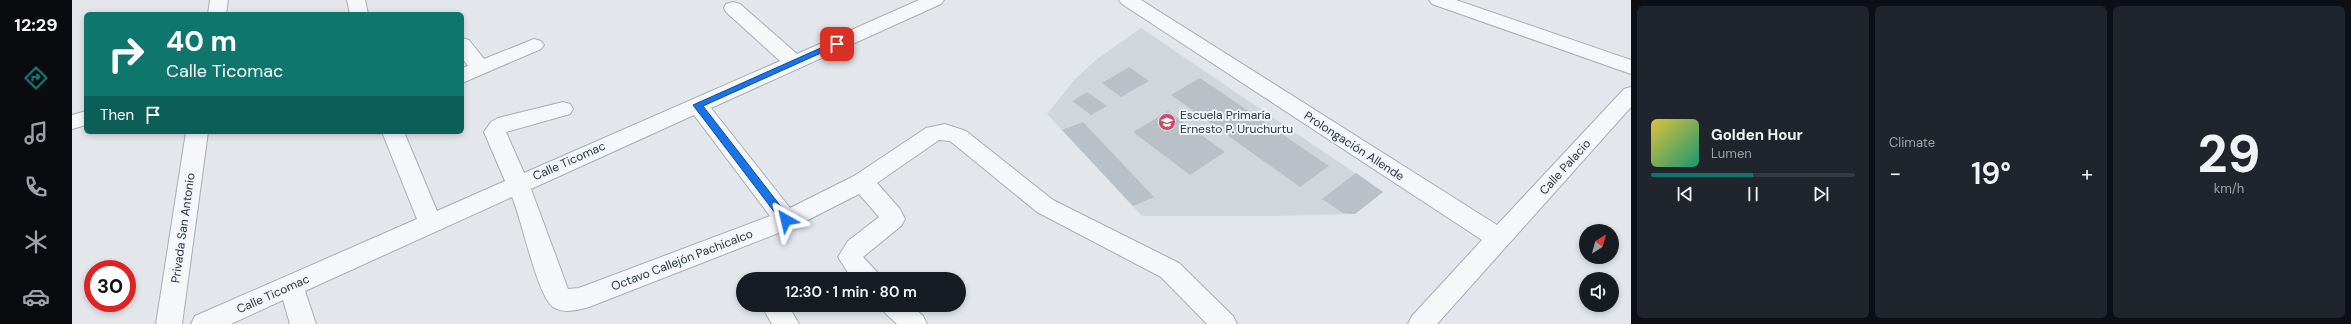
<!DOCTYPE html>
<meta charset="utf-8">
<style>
:root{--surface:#171b24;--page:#20242c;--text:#f1f3f6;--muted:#9ea1a6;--line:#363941;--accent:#0f766e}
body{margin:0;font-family:"DM Sans",sans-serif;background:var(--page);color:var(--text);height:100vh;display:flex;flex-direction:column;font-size:15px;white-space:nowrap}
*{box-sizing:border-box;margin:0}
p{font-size:13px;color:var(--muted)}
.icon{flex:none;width:22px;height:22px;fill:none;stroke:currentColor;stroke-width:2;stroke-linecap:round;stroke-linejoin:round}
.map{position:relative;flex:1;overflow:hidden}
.details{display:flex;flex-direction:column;gap:6px;padding:6px;background:#0d0f14;width:720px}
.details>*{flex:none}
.hud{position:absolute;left:12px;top:12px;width:380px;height:122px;border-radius:6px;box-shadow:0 2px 6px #0003;background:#0f766e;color:#fff;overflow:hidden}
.needle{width:26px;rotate:36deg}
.tools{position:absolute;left:1507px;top:224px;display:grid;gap:8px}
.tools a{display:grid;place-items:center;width:40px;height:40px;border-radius:50%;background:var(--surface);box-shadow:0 2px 6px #0003;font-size:20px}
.speed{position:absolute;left:12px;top:260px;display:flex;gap:8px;font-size:20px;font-weight:700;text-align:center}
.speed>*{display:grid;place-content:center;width:52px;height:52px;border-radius:50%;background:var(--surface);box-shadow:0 2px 6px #0003;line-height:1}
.speed .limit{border:6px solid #d22;background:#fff;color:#111}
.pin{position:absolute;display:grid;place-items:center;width:34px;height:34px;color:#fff;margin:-17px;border-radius:8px;box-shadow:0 2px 6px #0006}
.me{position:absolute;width:44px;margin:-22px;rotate:323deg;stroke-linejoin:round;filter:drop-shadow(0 0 3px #0008)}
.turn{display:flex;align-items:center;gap:14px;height:84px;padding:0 16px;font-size:18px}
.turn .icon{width:52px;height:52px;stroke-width:2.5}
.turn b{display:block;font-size:28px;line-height:34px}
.then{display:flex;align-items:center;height:38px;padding:0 16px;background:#0003;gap:8px;font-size:15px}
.big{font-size:30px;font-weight:600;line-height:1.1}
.details .card{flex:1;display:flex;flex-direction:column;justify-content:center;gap:6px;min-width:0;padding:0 14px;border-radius:6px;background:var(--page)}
.details .dial{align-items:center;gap:0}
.dial b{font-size:52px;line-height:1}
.song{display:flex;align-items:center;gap:12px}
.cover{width:48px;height:48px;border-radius:6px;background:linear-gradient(135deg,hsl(50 70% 55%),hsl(160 70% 35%))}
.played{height:4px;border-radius:2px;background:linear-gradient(90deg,var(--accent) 50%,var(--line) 50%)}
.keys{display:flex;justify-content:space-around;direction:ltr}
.heat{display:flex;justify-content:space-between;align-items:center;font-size:22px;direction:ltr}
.details .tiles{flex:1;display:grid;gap:6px;grid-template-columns:repeat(3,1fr)}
.trip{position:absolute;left:664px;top:272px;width:230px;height:40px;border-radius:20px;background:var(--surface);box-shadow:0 2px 6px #0003;font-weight:600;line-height:40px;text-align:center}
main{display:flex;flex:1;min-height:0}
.tab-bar{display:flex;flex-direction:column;width:72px;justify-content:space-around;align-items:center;background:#090b0e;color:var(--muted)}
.tab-bar .icon{width:28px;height:28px}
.tab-bar .current{color:var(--accent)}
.tab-bar b{font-size:18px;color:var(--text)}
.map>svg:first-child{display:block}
.built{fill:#d1d6dc}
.building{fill:#bac0c7}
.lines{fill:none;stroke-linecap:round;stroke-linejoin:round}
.minor-casing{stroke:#a8aeb4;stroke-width:2}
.minor{fill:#f5f7f9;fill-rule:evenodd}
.route{fill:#1a73e8;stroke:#114b97}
.labels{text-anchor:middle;stroke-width:4;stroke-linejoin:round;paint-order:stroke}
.poi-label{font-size:12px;fill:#2b3642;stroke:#f2f5f8;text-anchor:start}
.street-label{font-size:12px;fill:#2b3642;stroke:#f2f5f8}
</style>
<main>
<nav class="tab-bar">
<b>12:29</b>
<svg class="icon current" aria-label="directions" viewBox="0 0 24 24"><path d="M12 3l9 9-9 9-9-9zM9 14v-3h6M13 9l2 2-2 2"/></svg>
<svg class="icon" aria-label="music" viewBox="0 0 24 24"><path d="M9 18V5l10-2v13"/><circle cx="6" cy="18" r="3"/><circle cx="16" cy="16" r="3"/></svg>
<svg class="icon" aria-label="phone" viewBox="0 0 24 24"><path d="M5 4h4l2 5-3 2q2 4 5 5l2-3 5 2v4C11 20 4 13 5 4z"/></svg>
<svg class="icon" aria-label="climate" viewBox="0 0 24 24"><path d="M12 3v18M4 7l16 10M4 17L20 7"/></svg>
<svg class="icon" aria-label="car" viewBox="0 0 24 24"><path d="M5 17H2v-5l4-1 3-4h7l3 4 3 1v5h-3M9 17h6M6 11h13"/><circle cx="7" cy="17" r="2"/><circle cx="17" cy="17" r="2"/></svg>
</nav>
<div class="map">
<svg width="1559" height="324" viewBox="0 0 1559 324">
<rect width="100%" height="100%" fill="#e3e6ea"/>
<!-- built -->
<path class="built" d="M1069 28 1311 192 1283 214 1204 216H1070L975 114 1004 78 1025 59Z"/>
<!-- building -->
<path class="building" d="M1057 67 1077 81 1049 97 1030 83Z
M1128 78 1257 166 1228 187 1099 95Z
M1015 92 1035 106 1019 115 1000 101Z
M1096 111 1153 152 1118 175 1061 132Z
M1011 122 1082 197 1061 206 990 130Z
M1284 173 1311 192 1283 214 1271 213 1250 199Z"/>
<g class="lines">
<defs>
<path id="minor" d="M138 0H156L154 14H136Z
M275 0H293L296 14H278Z
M847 0H872L869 4 639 108 718 208 782 176 854 128 873 124 894 131 981 200 1107 263 1161 316 1165 324H1135L1089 277 965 212 878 141 867 140 805 183 828 209 833 219 829 226 791 257 805 272 808 279H780L766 257 776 241 807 217 787 194 722 227 517 307C507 310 490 314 481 307 465 295 450 220 440 197L233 291 244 324H218L211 300 159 324H119L123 316 345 219 310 132H332L365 211 433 181 412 132 419 122 426 118 491 102 498 104 501 109 498 114 434 132 452 173 708 61 654 12 652 8 654 4 661 2 668 4 725 54ZM622 115 698 216 507 288 496 289 459 189Z
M1047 0H1069L1425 225 1552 89 1559 87V107L1365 324H1336L1340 316 1410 240 1050 4Z
M1357 0H1384L1559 60V74L1360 4Z
M390 38 397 40 412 59 462 39 469 41 472 45 469 49 390 83V68L396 66 390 58Z
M14 111V125L0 129V115Z
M114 132H136L110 324H84Z
M695 305H716L727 324H700L692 310Z
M809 305H839L851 316 855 324H825L813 313Z"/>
</defs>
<!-- minor casing -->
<use href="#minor" class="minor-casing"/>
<!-- minor -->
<use href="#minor" class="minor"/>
</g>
<!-- route -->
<path class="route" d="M762 42 769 44 631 106 717 217 719 220 714 223 710 222 621 105Z"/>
<!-- icons -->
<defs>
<symbol id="school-disc" viewBox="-11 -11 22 22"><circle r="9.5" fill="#cb4c6c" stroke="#f2f5f8"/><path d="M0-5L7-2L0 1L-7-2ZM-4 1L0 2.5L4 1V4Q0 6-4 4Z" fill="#fff"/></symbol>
</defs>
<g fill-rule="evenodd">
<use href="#school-disc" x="1085" y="112" width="20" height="20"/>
</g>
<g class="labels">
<!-- poi labels -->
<g class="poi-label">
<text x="1108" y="119">Escuela Primaría<tspan x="1108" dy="14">Ernesto P. Uruchurtu</tspan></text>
</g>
<!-- street labels -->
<g class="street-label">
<text transform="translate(1282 146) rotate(33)" y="4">Prolongación Allende</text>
<text transform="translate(497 161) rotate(-24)" y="4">Calle Ticomac</text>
<text transform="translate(1493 167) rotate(-48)" y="4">Calle Palacio</text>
<text transform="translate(111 228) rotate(-82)" y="4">Privada San Antonio</text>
<text transform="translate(610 260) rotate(-21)" y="4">Octavo Callejón Pachicalco</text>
<text transform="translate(201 294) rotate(-24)" y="4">Calle Ticomac</text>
</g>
</g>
</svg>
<div class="tools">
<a><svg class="needle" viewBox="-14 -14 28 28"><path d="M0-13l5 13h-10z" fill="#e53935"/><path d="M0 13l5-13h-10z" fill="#9ea1a6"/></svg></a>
<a><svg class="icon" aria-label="sound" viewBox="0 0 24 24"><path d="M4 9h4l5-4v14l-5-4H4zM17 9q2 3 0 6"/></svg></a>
</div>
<div class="speed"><div class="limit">30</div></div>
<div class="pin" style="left:765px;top:44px;background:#d93025"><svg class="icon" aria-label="arrive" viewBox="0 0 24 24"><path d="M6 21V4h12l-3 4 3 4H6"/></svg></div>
<svg class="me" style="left:714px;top:220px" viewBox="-20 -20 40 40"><path d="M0-17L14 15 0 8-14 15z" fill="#1a73e8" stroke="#fff" stroke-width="4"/></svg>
<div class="trip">12:30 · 1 min · 80 m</div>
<div class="hud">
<div class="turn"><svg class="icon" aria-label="right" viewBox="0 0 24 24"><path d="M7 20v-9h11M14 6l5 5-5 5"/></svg><div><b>40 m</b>Calle Ticomac</div></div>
<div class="then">Then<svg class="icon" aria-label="arrive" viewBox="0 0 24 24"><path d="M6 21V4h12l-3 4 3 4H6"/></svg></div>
</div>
</div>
<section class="details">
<div class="tiles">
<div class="card">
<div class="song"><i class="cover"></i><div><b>Golden Hour</b><p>Lumen</p></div></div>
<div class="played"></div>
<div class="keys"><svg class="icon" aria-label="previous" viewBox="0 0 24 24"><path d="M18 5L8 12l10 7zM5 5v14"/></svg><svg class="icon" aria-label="pause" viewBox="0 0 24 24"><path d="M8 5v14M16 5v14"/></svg><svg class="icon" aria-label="next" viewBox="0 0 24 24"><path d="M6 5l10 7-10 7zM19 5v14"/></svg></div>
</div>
<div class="card"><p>Climate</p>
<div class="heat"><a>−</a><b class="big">19°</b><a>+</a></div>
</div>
<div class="card dial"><b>29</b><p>km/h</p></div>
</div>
</section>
</main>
